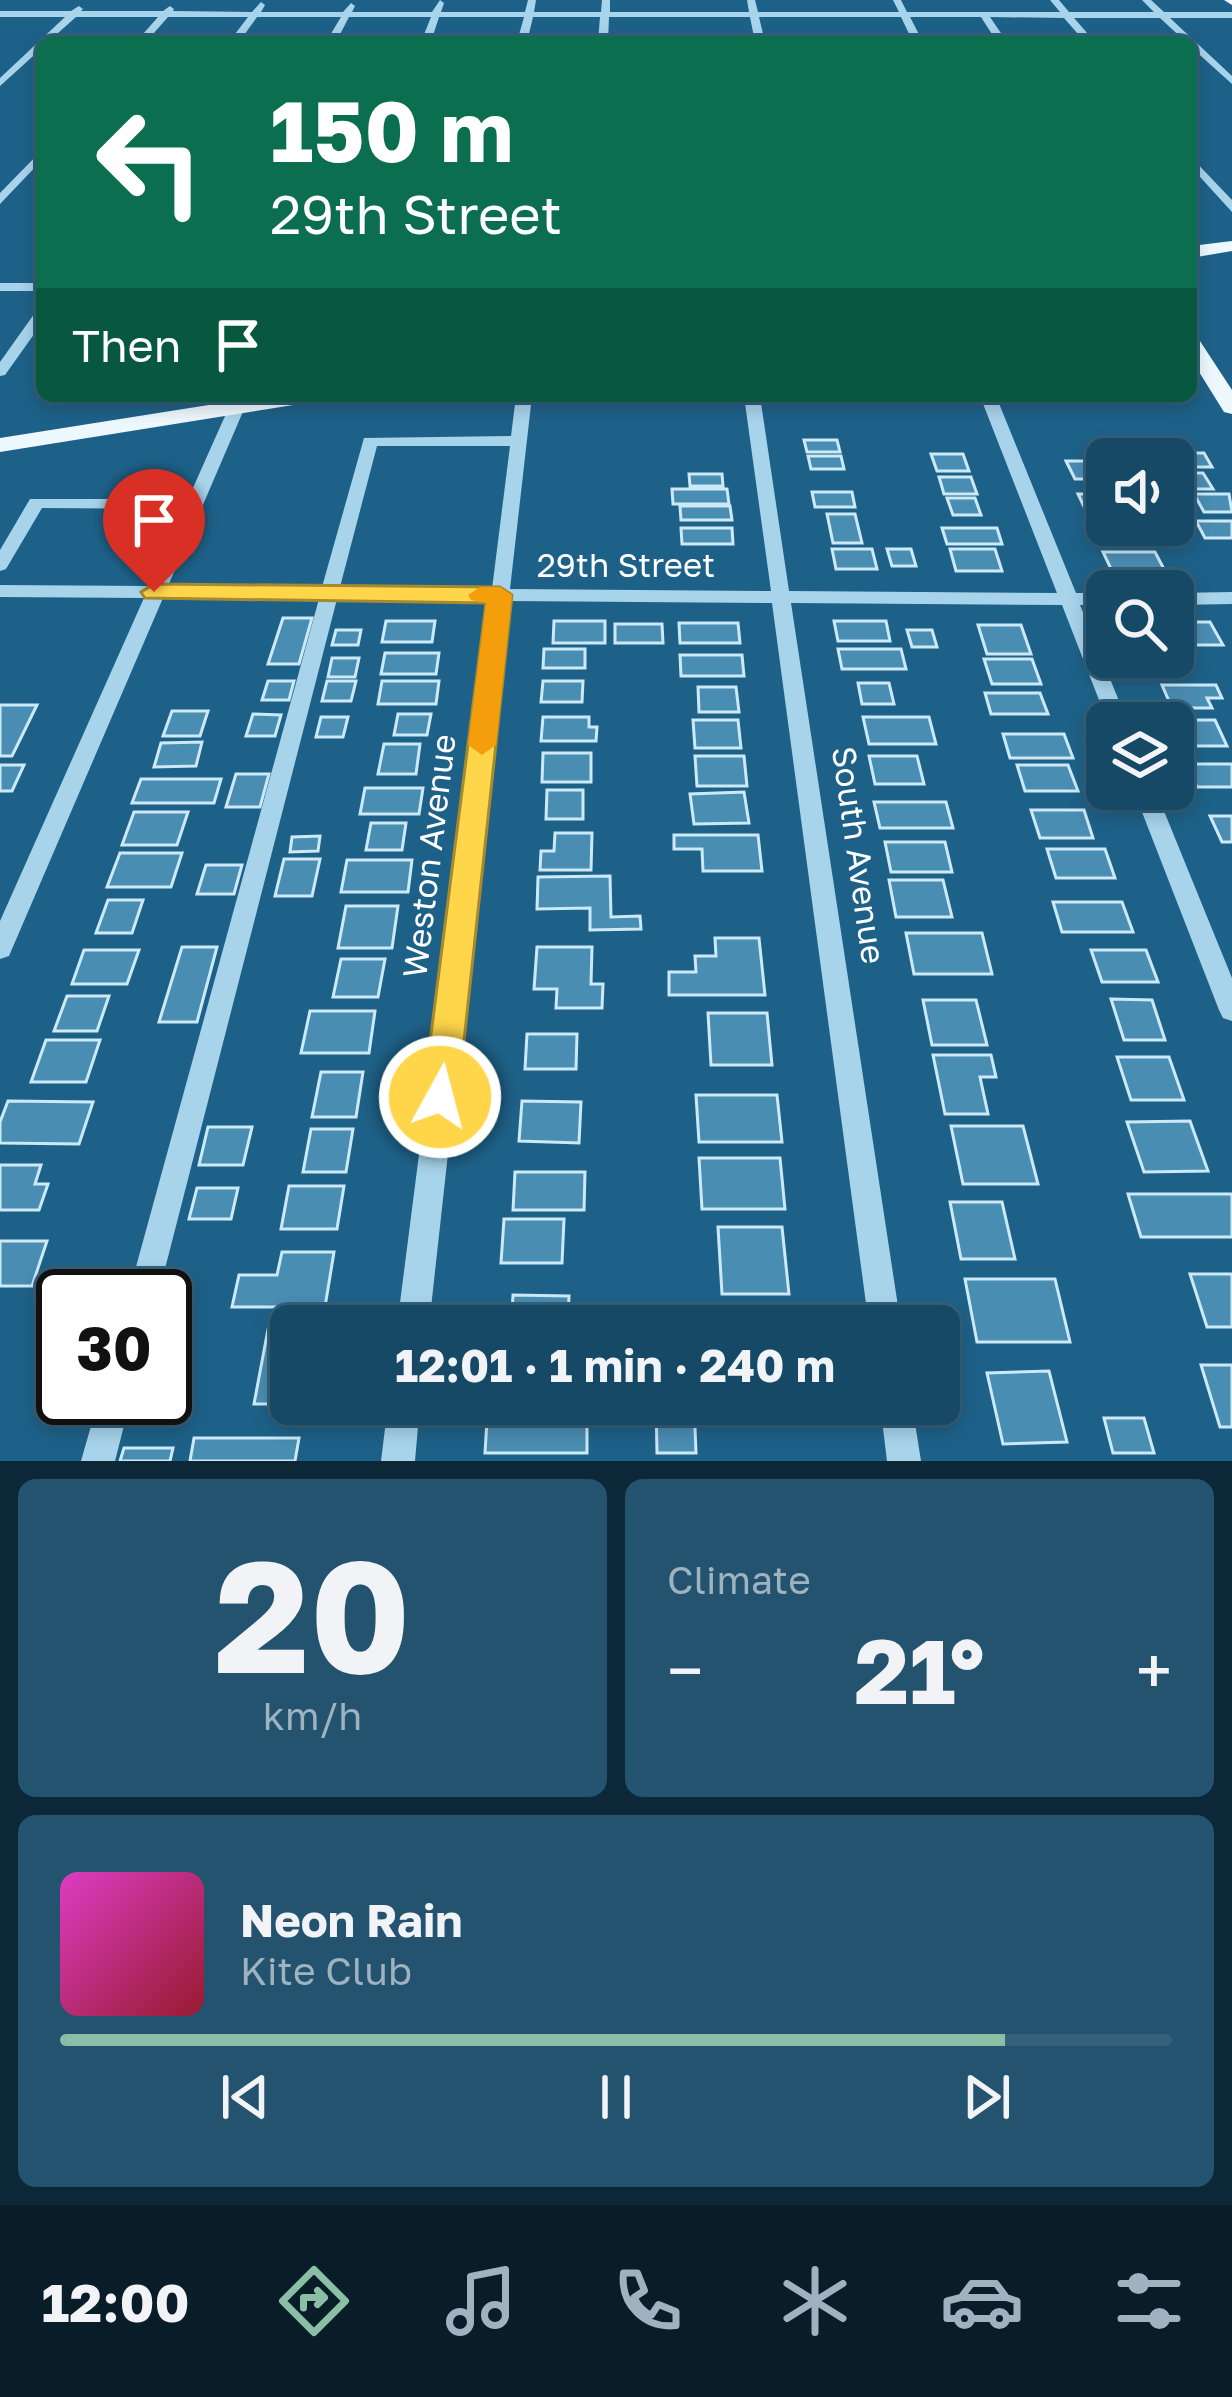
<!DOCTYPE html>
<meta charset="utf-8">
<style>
:root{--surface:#164966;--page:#23536f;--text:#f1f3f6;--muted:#9eb2bf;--line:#35617a;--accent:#8abfa5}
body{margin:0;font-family:"Golos Text",sans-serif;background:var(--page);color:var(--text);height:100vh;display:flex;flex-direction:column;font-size:45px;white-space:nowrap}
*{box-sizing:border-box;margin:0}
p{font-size:39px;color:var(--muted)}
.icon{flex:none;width:66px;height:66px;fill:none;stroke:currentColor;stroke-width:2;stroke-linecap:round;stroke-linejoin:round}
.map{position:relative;height:1461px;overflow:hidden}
.panel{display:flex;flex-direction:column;gap:18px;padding:18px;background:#0c2838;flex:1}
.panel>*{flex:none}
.hud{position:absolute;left:36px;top:36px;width:1161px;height:366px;border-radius:18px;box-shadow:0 6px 18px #0003,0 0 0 3px var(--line);background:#0b6e4f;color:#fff;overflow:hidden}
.buttons{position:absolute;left:1086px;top:438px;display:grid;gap:24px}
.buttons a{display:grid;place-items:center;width:108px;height:108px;border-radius:18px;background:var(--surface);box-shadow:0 6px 18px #0003,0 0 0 3px var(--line);font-size:60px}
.speed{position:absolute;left:36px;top:1269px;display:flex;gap:24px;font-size:60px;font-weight:700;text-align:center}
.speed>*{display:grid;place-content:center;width:156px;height:156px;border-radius:50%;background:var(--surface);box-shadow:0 6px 18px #0003,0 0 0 3px var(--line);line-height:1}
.speed .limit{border:6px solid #111;border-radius:18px;background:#fff;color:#111}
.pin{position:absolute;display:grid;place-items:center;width:102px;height:102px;color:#fff;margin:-123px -51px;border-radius:50% 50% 50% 0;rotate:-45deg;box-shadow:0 0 12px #0007}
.pin .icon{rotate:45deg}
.me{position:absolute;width:132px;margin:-66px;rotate:7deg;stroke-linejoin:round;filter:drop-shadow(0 0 9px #0008)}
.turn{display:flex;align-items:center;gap:42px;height:252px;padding:0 36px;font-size:54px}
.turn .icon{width:156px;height:156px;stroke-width:2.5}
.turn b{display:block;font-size:84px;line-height:102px}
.then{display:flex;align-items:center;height:114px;padding:0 36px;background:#0003;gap:24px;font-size:45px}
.big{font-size:90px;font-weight:700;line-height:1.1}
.panel .card{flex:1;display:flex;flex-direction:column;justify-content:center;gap:18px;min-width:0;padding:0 42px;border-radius:18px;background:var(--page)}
.panel .dial{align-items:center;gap:0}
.dial b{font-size:156px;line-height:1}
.song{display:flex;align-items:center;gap:36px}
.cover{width:144px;height:144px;border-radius:18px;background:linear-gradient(135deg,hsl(310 70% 55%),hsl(350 70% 35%))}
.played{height:12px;border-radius:6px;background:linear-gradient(90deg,var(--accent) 85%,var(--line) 85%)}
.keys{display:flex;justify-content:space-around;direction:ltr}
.heat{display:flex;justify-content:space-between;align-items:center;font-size:66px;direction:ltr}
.panel .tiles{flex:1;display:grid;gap:18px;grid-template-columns:1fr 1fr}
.card:last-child{grid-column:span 2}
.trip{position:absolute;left:270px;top:1305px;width:690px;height:120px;border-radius:18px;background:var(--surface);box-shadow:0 6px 18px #0003,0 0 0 3px var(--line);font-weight:700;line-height:120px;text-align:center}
.menu{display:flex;height:192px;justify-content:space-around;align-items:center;background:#091d29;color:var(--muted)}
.menu .icon{width:84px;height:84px}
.menu .active{color:var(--accent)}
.menu b{font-size:54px;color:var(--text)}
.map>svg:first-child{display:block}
.building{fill:#4a8db2;stroke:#cce9f8;stroke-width:3}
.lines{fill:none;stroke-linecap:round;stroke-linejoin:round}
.minor{fill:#a7d3eb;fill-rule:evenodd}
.major{fill:#ecf7fe;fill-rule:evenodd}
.route{fill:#ffd54a;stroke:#a68a30;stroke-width:3}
.slow{fill:#f59e0b}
.labels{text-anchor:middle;stroke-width:12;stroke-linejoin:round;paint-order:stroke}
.street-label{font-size:33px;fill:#fff;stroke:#1e6188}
</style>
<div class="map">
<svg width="1232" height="1461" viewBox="0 0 1232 1461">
<rect width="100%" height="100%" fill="#1e6188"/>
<!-- building -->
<path class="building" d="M804 440H837L840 452H807Z
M1151 453H1204L1212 467H1173V459H1154Z
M931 454H963L969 471H937Z
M808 456H841L844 469H811Z
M1066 461H1099L1107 479H1075Z
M1173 473H1203L1213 489H1173Z
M689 474H722L723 486H690Z
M939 477H971L977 494H944Z
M672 489H727L729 504H673Z
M812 492H852L855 507H815Z
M1078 494H1107V513H1087Z
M1194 494H1229L1232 512H1204Z
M947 498H975L981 515H953Z
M680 506H730L732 520H681Z
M827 514H855L862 543H833Z
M1196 521H1232V538H1205Z
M1091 524 1142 525 1151 543H1099Z
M681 528H732L733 544H682Z
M942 528H997L1002 544H947Z
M832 549H872L877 569H836Z
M887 549H911L916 566H892Z
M950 549H995L1002 571H956Z
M1103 552H1155L1165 571H1112Z
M283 618H312L299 664H268Z
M386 621H435L432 642H382Z
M554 621H605V643H553Z
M834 621H886L890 641H838Z
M1173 622H1210L1223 645H1173Z
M679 623H738L740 643H680Z
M615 624H662L663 643H615Z
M978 625H1021L1031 654H987Z
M336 630H361L358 645H332Z
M907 630H932L937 647H912Z
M544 649H585V668H543Z
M838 649H901L906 669H842Z
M385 653H439L436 674H381Z
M680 655H742L744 676H681Z
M332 658H359L355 677H328Z
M984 659H1032L1041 684H992Z
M268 681H294L289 700H262Z
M327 681H356L351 701H322Z
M382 681H439L436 704H378Z
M543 681H583L582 702H541Z
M858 683H889L894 704H862Z
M1162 685H1216L1222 698H1207L1212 708H1172Z
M698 687H736L739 712H699Z
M985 693H1040L1048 714H991Z
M0 705H37L12 756H0Z
M172 711H208L200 736H163Z
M253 714 281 715 275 736H246Z
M398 714H431L427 735H394Z
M321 717H348L343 737H316Z
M543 717H589V727H597L596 741H541Z
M863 717H929L936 744H869Z
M693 720H738L741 748H695Z
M1178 720H1215L1227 746H1190Z
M1003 734H1064L1073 758H1010Z
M202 742 196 766 154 767 161 743Z
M384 744H420L416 774H378Z
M543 753H591V782H542Z
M695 756H744L747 786H697Z
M869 756H917L924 784H875Z
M1187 764H1232V787H1197Z
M0 765H24L12 791H0Z
M1017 765H1068L1078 791H1025Z
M236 774H269L260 807H226Z
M141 779H221L214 803H132Z
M365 788H423L419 814H360Z
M547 790H583V819H546Z
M744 792 749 823 694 824 690 794Z
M874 802H946L953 828H880Z
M1031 810H1084L1093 838H1040Z
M134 812H188L177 845H122Z
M1210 816H1232V842H1222Z
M371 823H406L402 850H366Z
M555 833H592L591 870H540L541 851H554Z
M674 835H758L762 871H703L702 849H674Z
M320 836 318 851 290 852 292 837Z
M885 842H945L952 872H891Z
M1047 849H1105L1115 878H1056Z
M120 853H182L171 887H107Z
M284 859H320L312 896H275Z
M347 860H412L408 892H341Z
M206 865H242L234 894H197Z
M610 876 611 917 640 916 641 929 590 930V908L537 909 538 877Z
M889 880H943L952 917H896Z
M108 900H143L132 933H96Z
M1053 902H1122L1133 932H1062Z
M346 906H398L392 948H338Z
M906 933H982L992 974H914Z
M715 938H759L765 995H669V972H696L695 956H716Z
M182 947H217L197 1022H159Z
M537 947H592L591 984H603L602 1008H556L557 989H534Z
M84 950H139L127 984H72Z
M1091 950H1146L1158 982H1102Z
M341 959H385L378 997H333Z
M67 996H109L97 1031H54Z
M1111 999 1152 1000 1165 1040H1124Z
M923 1000H976L987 1045H932Z
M310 1011H375L369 1053H301Z
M708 1013H767L772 1065H711Z
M527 1034H577L576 1069H525Z
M46 1040H100L86 1082H31Z
M933 1055H991L996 1077H980L988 1114H945Z
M1117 1057H1169L1184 1100H1131Z
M321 1072H363L356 1117H312Z
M696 1095H777L782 1142H699Z
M8 1101 93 1102 79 1144 0 1143V1122Z
M522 1101 581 1102 579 1143 519 1141Z
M1190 1121 1208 1171 1144 1172 1127 1122Z
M951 1126H1023L1038 1184H963Z
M208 1127H252L243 1165H199Z
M311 1129H353L346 1172H303Z
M699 1158H780L785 1209H702Z
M0 1165H41L35 1184H48L39 1210H0Z
M515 1172H585L584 1210H513Z
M289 1186H344L337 1229H281Z
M197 1188H238L231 1219H189Z
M1128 1194H1232V1237H1141Z
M950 1202H1002L1015 1259H961Z
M504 1219H564L562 1263H501Z
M718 1227H782L789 1294H722Z
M0 1241H47L32 1286H0Z
M282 1252H334L325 1307H232L239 1275H277Z
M1190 1274H1232V1327H1207Z
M965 1279H1055L1070 1342H977Z
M513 1295 569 1296 568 1326H511Z
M607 1310H646V1326H607Z
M269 1324H319L291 1326V1404H254Z
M60 1327 63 1373H46Z
M1201 1365H1232V1427H1220Z
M1049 1371 1067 1442 1003 1444 987 1373Z
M165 1373H187L177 1418H129L134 1398H165Z
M488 1404H587V1453H485Z
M607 1404H647L648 1421H607Z
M656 1404H694L696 1453H657Z
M725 1404H798L799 1416H725Z
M1104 1418H1144L1154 1453H1113Z
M194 1438H299L295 1461H190Z
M124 1448H173L170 1461H120Z"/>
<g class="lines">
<!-- minor -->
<path class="minor" d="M440 0 444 3 441 12H525L528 0H536L534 12H601L602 0H610V12H749L747 0H755L758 12H899L893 0H901L907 12H1060L1050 0H1059L1069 12H1154L1142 0H1151L1164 12H1232V18H1170L1232 76V84L1191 47V42H1186L1160 18H1074L1095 42H1085L1064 18 990 17 1007 42H997L981 17H910L923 42H913L901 17H759L765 42H755L750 17H609L608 42H598L600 17H533L527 42H517L524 17H439L431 42H421L431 17H349L336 42H326L341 17H257L239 42H229L248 17H168L146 42H136L158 17H76L48 42H42V48L0 86V78L65 17H0V11H71L79 6 83 9 81 11H163L170 6 174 9 173 11 252 12 261 2 265 5 261 12H343L351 3 355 6 352 12H432Z
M42 150V160L0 204V193Z
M1191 157 1232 200V212L1191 167Z
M0 283H42V291H0Z
M42 309V323L5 375 0 376V362L37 310Z
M516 396H532L510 589 771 591 744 396H760L789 591 1057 593 980 396H996L1076 593H1107V605H1080L1128 723H1108L1062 605 791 603 901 1326H869L772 603 509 601 429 1326H397L490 601 337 599 158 1296H128L319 599 163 598 12 949 9 956 0 959V921L144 598 0 597V585L149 586 184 509 42 508 6 569 0 571V550L30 499H188L229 407 237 402 245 407 168 586 322 587 364 438 511 436ZM377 446H510L492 589 340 587Z
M1232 592V604L1173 605V593Z
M1133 789H1155L1232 978V1021L1223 1018 1219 1010Z
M99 1398H131L115 1461H81Z
M388 1404H420L415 1461H381Z
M880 1404H912L921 1461H887Z"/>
<!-- major -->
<path class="major" d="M1224 0H1232V5Z
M1232 241V251L1191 258V246Z
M1191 336 1198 338 1232 390V414L1224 412 1191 359Z
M265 396H317L306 403 0 452V438Z"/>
</g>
<!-- route -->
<path class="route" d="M154 584 500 587 512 595 458 1097 453 1109 440 1114 428 1109 423 1097 486 603 145 598 141 592Z"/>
<!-- slow -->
<path class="slow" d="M500 587 512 595 496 745 482 755 468 745 486 603 471 600 468 595 480 587Z"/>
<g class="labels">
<!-- street labels -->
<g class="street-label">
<text x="626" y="577">29th Street</text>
<text transform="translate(859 855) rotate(82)" y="12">South Avenue</text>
<text transform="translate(429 856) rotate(-83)" y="12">Weston Avenue</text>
</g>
</g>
</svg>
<div class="buttons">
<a><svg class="icon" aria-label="sound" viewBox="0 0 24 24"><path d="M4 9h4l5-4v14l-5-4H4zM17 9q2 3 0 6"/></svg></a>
<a><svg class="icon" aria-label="search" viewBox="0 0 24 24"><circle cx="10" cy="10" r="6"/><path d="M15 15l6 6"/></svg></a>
<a><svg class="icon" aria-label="layers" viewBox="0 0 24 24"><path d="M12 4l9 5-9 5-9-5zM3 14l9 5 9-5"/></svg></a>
</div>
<div class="speed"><div class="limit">30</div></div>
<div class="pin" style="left:154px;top:592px;background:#d93025"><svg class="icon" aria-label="arrive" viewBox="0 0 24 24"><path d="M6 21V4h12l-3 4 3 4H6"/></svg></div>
<svg class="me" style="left:440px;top:1097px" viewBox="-20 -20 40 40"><circle r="17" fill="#ffd54a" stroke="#fff" stroke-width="3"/><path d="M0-11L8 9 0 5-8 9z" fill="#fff"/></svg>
<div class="trip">12:01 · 1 min · 240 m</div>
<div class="hud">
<div class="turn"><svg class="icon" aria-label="left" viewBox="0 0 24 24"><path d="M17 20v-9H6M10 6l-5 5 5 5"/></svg><div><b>150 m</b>29th Street</div></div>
<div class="then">Then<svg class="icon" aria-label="arrive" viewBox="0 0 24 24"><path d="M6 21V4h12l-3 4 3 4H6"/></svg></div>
</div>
</div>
<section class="panel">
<div class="tiles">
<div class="card dial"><b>20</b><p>km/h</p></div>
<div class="card"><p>Climate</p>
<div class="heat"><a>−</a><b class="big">21°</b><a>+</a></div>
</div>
<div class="card">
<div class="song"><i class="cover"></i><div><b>Neon Rain</b><p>Kite Club</p></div></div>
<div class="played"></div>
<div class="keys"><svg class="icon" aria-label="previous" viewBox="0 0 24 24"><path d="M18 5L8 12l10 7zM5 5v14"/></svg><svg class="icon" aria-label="pause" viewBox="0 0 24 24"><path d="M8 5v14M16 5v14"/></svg><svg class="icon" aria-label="next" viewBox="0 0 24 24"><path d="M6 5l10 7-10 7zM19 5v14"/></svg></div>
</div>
</div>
</section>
<nav class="menu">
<b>12:00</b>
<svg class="icon active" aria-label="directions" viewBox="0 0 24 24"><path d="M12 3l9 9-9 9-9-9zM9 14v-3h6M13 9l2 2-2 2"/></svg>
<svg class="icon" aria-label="music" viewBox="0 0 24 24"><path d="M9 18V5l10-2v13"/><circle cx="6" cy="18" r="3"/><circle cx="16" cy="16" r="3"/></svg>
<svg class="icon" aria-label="phone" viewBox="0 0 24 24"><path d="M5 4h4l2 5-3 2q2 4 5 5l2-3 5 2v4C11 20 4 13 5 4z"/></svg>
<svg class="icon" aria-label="climate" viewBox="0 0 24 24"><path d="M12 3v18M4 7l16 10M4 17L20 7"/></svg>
<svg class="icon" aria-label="car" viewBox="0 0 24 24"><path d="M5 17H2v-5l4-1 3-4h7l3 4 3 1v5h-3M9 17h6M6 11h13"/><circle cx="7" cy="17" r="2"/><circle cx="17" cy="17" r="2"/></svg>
<svg class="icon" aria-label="filters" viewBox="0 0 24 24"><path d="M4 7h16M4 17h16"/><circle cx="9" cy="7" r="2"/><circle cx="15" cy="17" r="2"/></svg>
</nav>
